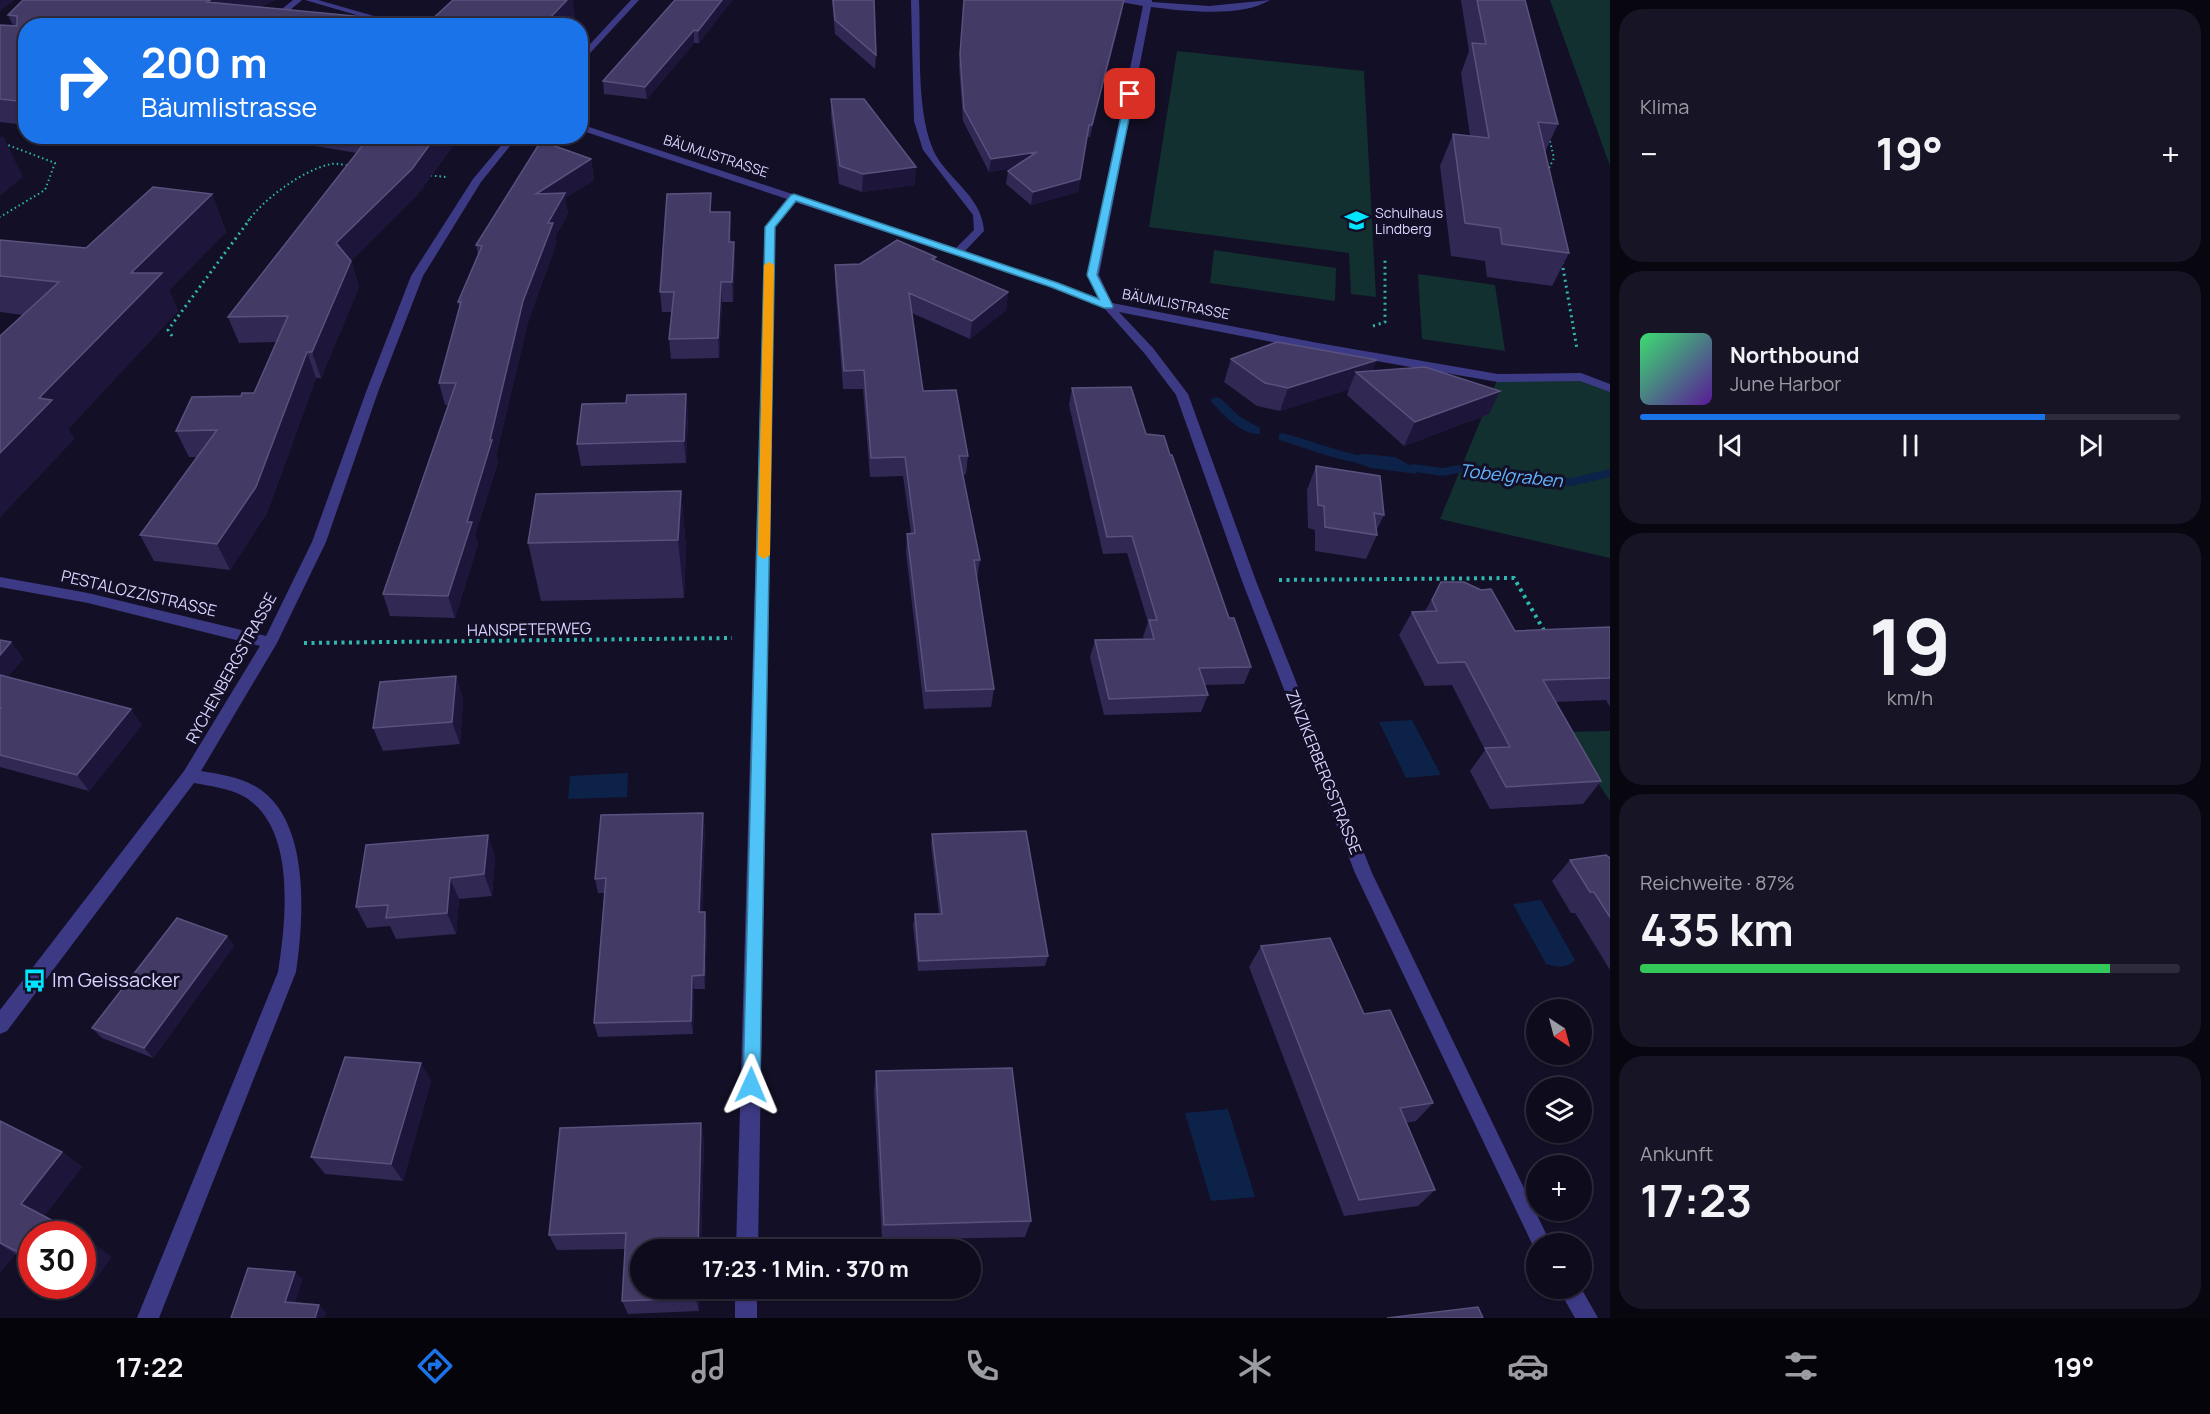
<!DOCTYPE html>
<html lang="de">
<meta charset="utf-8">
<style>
:root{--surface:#0e0b1c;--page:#171425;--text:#f1f3f6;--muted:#9b9ba3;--line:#2e2b3b;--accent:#1a73e8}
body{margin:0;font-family:Manrope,sans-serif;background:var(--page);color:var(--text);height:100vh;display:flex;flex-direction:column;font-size:22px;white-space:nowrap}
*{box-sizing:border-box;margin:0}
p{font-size:20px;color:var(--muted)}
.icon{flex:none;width:33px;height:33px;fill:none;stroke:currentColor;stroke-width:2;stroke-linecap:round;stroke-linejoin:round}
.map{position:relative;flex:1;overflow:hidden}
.side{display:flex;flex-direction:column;gap:9px;padding:9px;background:#08060f;width:600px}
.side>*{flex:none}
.hud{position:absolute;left:18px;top:18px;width:570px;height:126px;border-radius:24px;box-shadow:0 2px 4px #0004,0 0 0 2px var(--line);background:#1a73e8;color:#fff;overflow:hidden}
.needle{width:39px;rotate:144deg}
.fabs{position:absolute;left:1526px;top:999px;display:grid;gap:12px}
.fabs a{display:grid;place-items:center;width:66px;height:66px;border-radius:50%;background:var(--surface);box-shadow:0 2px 4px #0004,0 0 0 2px var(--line);font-size:30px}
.speed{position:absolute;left:18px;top:1221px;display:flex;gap:12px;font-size:30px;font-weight:700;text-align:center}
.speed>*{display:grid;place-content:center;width:78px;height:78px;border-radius:50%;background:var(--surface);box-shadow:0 2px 4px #0004,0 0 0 2px var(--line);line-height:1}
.speed .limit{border:9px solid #d22;background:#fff;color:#111}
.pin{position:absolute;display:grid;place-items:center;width:51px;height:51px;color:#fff;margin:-26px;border-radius:12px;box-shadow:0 3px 9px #0006}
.me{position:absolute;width:66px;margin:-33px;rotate:1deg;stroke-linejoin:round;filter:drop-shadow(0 0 4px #0008)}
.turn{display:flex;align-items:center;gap:21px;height:126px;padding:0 24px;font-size:27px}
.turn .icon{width:78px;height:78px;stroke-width:2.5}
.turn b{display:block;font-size:42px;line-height:51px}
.big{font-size:45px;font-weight:700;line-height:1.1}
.side .widget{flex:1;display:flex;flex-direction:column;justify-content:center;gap:9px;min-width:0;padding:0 21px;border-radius:24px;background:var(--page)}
.side .dial{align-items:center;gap:0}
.dial b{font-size:78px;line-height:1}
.song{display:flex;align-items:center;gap:18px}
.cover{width:72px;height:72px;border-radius:9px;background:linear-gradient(135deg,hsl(140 70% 55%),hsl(270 70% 35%))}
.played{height:6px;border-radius:3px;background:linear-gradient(90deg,var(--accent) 75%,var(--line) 75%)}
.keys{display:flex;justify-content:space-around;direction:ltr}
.heat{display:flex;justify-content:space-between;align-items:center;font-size:33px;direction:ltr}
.charge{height:9px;border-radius:4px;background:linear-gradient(90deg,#34c759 87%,var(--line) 0)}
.trip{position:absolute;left:630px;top:1239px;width:351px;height:60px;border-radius:30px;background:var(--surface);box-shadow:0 2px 4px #0004,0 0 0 2px var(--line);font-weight:700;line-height:60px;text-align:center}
.tabs{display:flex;height:96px;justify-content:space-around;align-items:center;background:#06040b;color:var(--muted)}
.tabs .icon{width:42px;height:42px}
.tabs .active{color:var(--accent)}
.tabs b{font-size:27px;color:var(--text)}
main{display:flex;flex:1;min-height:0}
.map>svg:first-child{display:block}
.green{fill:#12302f}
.water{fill:#0c2248}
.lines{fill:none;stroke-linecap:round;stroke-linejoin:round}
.stream{fill:#0c2248;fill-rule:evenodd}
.path-far2{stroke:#2fb8b0;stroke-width:2;stroke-dasharray:1.5 3;stroke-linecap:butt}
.path-far1{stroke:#2fb8b0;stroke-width:3;stroke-dasharray:2 4;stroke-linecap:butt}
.path{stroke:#2fb8b0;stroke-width:4;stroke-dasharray:3 4.5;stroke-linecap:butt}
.minor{fill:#3d3a85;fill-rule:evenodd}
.wall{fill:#312854}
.shaded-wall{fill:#1d163a}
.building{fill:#433a66;stroke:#5a527e;stroke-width:1.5}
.route{fill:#4fc3f7;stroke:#337fa1;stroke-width:1.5}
.slow{fill:#f59e0b}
.labels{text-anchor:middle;stroke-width:6;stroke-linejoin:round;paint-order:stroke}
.far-street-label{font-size:14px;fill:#d9d4ff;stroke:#130f26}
.far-poi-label{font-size:14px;fill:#d9d4ff;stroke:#130f26;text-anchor:start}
.street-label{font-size:16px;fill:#d9d4ff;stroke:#130f26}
.water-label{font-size:18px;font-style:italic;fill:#62b6ff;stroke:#130f26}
.near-poi-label{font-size:20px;fill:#d9d4ff;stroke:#130f26;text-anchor:start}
</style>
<main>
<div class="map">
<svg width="1610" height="1318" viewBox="0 0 1610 1318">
<rect width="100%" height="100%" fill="#130f26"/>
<!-- green -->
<path class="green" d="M1550 0H1610V166Z
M1177 51 1364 71 1376 297 1351 294 1349 253 1149 227Z
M1214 250 1336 268 1335 301 1210 283Z
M1418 274 1495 285 1505 351 1422 339Z
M1581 377 1610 388V558L1440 519 1498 378Z
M1610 731V801L1564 732Z"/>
<!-- water -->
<path class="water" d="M1365 454 1395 457 1413 467 1417 474 1371 468 1354 462 1355 455Z
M1412 720 1441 775 1406 778 1379 722Z
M628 773 627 797 568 799 570 776Z
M1541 900 1575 960C1566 969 1557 967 1546 964L1513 904Z
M1228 1109 1255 1197 1211 1201 1185 1113Z"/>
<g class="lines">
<!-- stream -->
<path class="stream" d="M1216 397 1220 398 1239 416 1260 428V434C1242 436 1221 413 1210 400Z
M1283 433C1308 440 1332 449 1357 455L1359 458 1353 462C1327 457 1304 447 1279 440V434Z
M1412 464 1443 468 1464 464 1537 477 1572 478 1610 469V477L1572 486 1537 485 1464 472 1443 476 1408 471 1406 468Z"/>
<!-- path-far2 -->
<path class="path-far2" d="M0 142 55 163 45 190 0 217
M1547 172 1554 158 1549 137
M426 175 446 177
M248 221C265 198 303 170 331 164 337 163 344 165 350 166"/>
<!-- path-far1 -->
<path class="path-far1" d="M1562 262 1577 349
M1373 326 1385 322V257
M172 336 168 330 250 219"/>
<!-- path -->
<path class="path" d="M1279 580 1514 578 1546 634
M304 643 732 638"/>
<!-- minor -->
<path class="minor" d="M293 0H302L271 26H261Z
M305 0H318L409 26H394Z
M631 0H639L580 64V55Z
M911 0H919C921 44 916 106 932 147 943 177 982 194 984 231L965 251 1099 298 1087 275 1143 6 1110 0H1152V2L1209 6 1270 0C1241 18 1184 11 1151 7L1099 275 1112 303 1318 343 1498 374 1581 373 1610 384V392L1580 381 1498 382 1318 351 1119 312 1153 348 1188 394 1256 581 1372 873 1551 1244H1536V1252L1355 873 1242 581 1176 395 1145 354 1104 308 1051 287 795 202 775 227 758 1250H736L765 227 787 199 580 130V124L956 248 974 230 973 215 923 150 914 121Z
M509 136H518L481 182 423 276 378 392 326 542 277 643 201 771C219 774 239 777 255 786 311 818 304 918 296 972L159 1318H137L278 972C286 921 297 826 243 796 228 788 210 786 194 783L7 1031 0 1034V1010L184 771 260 646 88 603 0 587V577L88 593 266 636 312 542 366 392 411 276 473 179Z
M735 1288H757V1318H735Z
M1558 1288H1581L1598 1318H1575Z"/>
</g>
<!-- wall -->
<path class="wall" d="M23 0H276L259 7 428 23 575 17 567 26H26V125L0 122V25H13L8 15Z
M732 0 699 43H694L647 99 604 94 603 81Z
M832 0H874L876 55 875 69 835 34Z
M1461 0H1525L1558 124 1545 152 1569 253 1552 286 1487 277 1485 261 1451 256 1440 166 1453 134 1470 136 1461 73 1469 51Z
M1122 12 1090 137H1087L1078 192 1031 205 1006 184 1008 171 1012 168 989 172 963 121 959 66 963 13Z
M831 99 915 185 862 192 839 184 831 116Z
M301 136H460L418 194 351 261 359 287 321 378H316L267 513 230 570 154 561 140 535 197 457H189L176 431 241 396 254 393 277 342 239 343 228 317 357 153 303 144Z
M591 159 594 180 565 198 568 214 555 237 556 244 528 322 496 456 498 462 475 535 478 544 455 618 390 616 383 594 448 405H445L439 383 460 309 458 302 478 255 476 245Z
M212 194 226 232 169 290 178 311 68 429 74 439 0 517V336L23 315 0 312V240L86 248Z
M712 212H730L731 242H734L735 261 733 302H722L719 358 671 359 669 339 672 312H662L660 292Z
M936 257 935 261 1008 292 1006 310 970 339 912 313 923 391 968 456 966 474 963 475 980 560 977 578 994 689 991 707 924 709 906 552 907 534 911 533 903 476 870 477 863 389H843L835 283V265L860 264Z
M1231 359 1373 371 1489 414 1404 446 1347 395 1349 389 1280 411 1257 406 1224 382Z
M1072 388 1146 434 1170 455 1229 618 1251 667 1244 684 1204 685 1208 695 1201 712 1104 715 1090 657 1095 640 1144 639 1143 637 1148 622 1127 553 1103 554 1069 405Z
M686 394 688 415 686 463 581 466 577 444 626 403Z
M1316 466 1384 515 1376 531 1377 535 1366 559 1315 551V530L1308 528 1307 490Z
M681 491 686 549 684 598 541 601 528 543Z
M1441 582 1515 631 1610 627V707L1606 700 1556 702 1601 781 1583 804 1490 809 1470 771 1485 750 1452 685 1425 686 1399 635 1412 612 1425 611Z
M0 640 11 642 23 659 7 677 142 725 89 791 0 767Z
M456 676 463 699 460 744 383 751 373 728Z
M705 828 702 912 707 926 705 989H694L693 1034 598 1037 594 1023 605 893H598L595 879Z
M932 834 1048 956 1045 966 918 971 913 925 915 914H939L931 845Z
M488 835 495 857 492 896 459 899 456 934 396 939 390 926 367 928 356 907Z
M1610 858V970L1575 913H1571L1552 881 1570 860Z
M227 936 234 946 153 1058 102 1038 92 1028Z
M1261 946 1364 1014 1433 1103 1416 1121 1406 1123 1435 1190 1418 1206 1344 1216 1249 967Z
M421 1063 431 1081 403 1181 325 1174 311 1157Z
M876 1071 1031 1221 1025 1237 882 1240 874 1090Z
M0 1121 62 1152 82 1167 44 1216 32 1234V1262L15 1254 0 1273Z
M701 1123 704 1141 699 1311 628 1314 622 1301 625 1249 557 1250 549 1235Z"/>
<!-- shaded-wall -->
<path class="shaded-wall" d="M0 0H15L0 11Z
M211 0H276L215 24 207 2Z
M567 0H573L575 17 567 26H541Z
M722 0H732L699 43 698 31Z
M1124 0 1122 12 1090 137 1092 125Z
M694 30V43L647 99 645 87Z
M3 136 23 177 0 196V138Z
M436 136H460L418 194 351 261 359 287 321 378 312 352 336 243Z
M1037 152 1035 165 989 172 991 159Z
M591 159 594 180 565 198 568 214 555 237 556 244 528 322 496 456 498 462 475 535 478 544 455 618 448 596 467 522 490 440 536 194Z
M916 167 915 185 862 192 863 174Z
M1080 179 1078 192 1031 205 1033 192Z
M212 194 226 232 169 290 178 311 68 429 74 439 0 517V453L39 398 131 273Z
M730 212 731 231 730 261 729 242Z
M734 242 735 261 733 302 732 282Z
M721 282 722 302 719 358 718 338Z
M1008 292 1006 310 970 339 972 321Z
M307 352 316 378 267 513 230 570 217 544Z
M1377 360 1368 382 1356 372 1349 389 1280 411 1288 388Z
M1500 391 1489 414 1404 446 1415 422Z
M686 394 688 415 686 463 684 441Z
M681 491 686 549 684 598 678 540Z
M11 642 23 659 0 686V655Z
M456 676 463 699 460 744 452 722Z
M131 709 142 725 89 791 77 775Z
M703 813 705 828 701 927 699 912Z
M488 835 495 857 492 896 484 874Z
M450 878 459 899 456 934 447 913Z
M705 912 707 926 705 989 704 975Z
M227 936 234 946 153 1058 144 1048Z
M692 976 694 989 693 1034 691 1021Z
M421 1063 431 1081 403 1181 391 1164Z
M701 1123 704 1141 701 1250H698Z
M62 1152 82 1167 42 1219 21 1204Z
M93 1243 112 1257 88 1290 80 1286H82V1257Z
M0 1244 15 1254 0 1273Z
M295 1272 303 1279 293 1309 285 1302Z
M696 1288H700L699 1311 696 1298Z
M319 1305 326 1312 325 1318H315Z"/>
<!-- building -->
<path class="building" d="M23 0H211L207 2 428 23 453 0H567L546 22 541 26H26V102L0 99V25L17 26V16L8 15Z
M675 0H722L698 31 694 30 645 87 603 81Z
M833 0H874L876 55 835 20Z
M964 0H1124L1092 125H1089L1080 179 1033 192 1008 171 1037 152 991 159 964 109 960 54Z
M1477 0H1525L1558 124 1538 122 1569 253 1502 244 1500 228 1465 223 1453 134 1489 138 1472 43 1486 44Z
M831 99H864L916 167 863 174 840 166Z
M370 136H436L412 169 336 243 351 261 312 352H307L256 487 217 544 140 535 217 430 176 431 192 397 241 396 242 393H254L288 316 228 317Z
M541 141 591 159 536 194 565 193 548 223H553L523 301 490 440H492L467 522H472L448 596 383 594 456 383H439L461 302H458L482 246 476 245Z
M153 187 212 194 131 273H162L39 398 52 400 0 453V336L59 282 0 276V240L86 248Z
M711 193 710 212H730L729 242H734L732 282H721L718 338 669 339 674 292H660L667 194Z
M897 240 936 257 932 259 1008 292 972 321 909 293 923 391 956 390 968 456H959L980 560H974L994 689 926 691 907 534 915 533 905 457 871 458 864 370 844 371 835 265 860 264Z
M1277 342 1377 360 1288 388 1265 383 1231 359Z
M1425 367 1500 391 1415 422 1356 372Z
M1131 387 1146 434 1164 436 1170 455H1172L1229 618H1234L1251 667 1199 668 1208 695 1109 699 1095 640 1154 639 1149 620H1157L1132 536 1107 537 1072 388Z
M686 394 684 441 577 444 582 404 626 403 627 395Z
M1316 466 1380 476 1384 515 1374 513 1377 535 1325 527 1324 506 1318 505Z
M681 491 678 540 528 543 536 494Z
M1441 582H1464L1481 590 1491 589 1515 631 1610 627V678L1543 680 1601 781 1506 787 1485 748 1510 747 1465 662 1438 663 1412 612 1437 611 1432 600Z
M0 640 11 642 0 655Z
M0 675 131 709 77 775 0 755V709L1 708H0Z
M456 676 452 722 373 728 380 682Z
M703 813 699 912H705L704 975 692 976 691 1021 594 1023 606 878 595 879 601 815Z
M1026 831 1048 956 919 961 915 914H942L932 834Z
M488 835 484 874 450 878 447 913 386 918 388 905 356 907 366 845Z
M1606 855 1610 858V917L1594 892H1590L1570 860Z
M177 918 227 936 144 1048 92 1028Z
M1330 938 1364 1014 1390 1010 1433 1103 1400 1108 1435 1190 1359 1200 1261 946Z
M345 1057 421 1063 391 1164 311 1157Z
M1012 1068 1031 1221 884 1225 876 1071Z
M0 1121 62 1152 21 1204 78 1234H32V1259L0 1243Z
M701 1123 698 1250H640V1288H696V1298L622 1301 626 1233 549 1235 560 1128Z
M82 1237 93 1243 82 1257Z
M248 1268 295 1272 285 1302 319 1305 315 1318H231Z
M1478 1307 1483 1318H1387Z"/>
<!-- route -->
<path class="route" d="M1130 92 1134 94 1097 275 1113 306 1112 308H1104L1051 287 796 201 775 227 760 1085 758 1091 751 1093 745 1091 743 1085 765 227 791 195 794 194 1058 283 1099 299 1087 275 1126 94Z"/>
<!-- slow -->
<path class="slow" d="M769 262 774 265 770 555 764 559 758 555 764 265Z"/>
<!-- icons -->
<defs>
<symbol id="school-bare" viewBox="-9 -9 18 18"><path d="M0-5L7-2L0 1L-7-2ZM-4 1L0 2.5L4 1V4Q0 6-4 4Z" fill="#00e5ff" stroke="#130f26" stroke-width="2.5" paint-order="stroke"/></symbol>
<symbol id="bus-bare" viewBox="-9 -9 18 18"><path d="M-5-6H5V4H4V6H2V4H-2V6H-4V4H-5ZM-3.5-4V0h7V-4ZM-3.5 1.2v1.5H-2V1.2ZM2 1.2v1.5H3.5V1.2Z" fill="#00e5ff" stroke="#130f26" stroke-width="2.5" paint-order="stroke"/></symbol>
</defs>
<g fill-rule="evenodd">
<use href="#school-bare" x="1340" y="204" width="33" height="33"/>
<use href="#bus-bare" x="18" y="964" width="33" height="33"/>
</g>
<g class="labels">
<!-- far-street labels -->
<g class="far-street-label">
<text transform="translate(716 156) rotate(18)" y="5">BÄUMLISTRASSE</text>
<text transform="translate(1176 304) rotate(11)" y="5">BÄUMLISTRASSE</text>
</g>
<!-- far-poi labels -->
<g class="far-poi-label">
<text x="1375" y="218">Schulhaus<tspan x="1375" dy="16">Lindberg</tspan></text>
</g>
<!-- street labels -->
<g class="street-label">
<text transform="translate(139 593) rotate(13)" y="6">PESTALOZZISTRASSE</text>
<text transform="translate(529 629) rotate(-1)" y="6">HANSPETERWEG</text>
<text transform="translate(231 668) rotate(-61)" y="6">RYCHENBERGSTRASSE</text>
<text transform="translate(1324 772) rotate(68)" y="6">ZINZIKERBERGSTRASSE</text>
</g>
<!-- water labels -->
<g class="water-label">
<text transform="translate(1511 476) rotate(6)" y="6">Tobelgraben</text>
</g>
<!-- near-poi labels -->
<g class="near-poi-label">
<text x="52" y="987">Im Geissacker</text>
</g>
</g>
</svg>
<div class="fabs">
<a><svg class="needle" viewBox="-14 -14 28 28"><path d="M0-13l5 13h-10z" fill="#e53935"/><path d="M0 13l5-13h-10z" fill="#9b9ba3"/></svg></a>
<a><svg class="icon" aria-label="layers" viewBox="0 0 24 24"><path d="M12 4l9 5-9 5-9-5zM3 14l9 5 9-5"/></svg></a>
<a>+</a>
<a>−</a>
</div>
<div class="speed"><div class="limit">30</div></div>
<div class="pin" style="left:1130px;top:94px;background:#d93025"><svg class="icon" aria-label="arrive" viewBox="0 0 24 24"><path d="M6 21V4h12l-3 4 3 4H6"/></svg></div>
<svg class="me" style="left:751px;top:1085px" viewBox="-20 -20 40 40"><path d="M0-17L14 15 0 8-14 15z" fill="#4fc3f7" stroke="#fff" stroke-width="4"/></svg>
<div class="trip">17:23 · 1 Min. · 370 m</div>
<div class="hud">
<div class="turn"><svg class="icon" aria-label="right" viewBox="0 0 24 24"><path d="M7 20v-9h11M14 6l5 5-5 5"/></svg><div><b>200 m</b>Bäumlistrasse</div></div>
</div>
</div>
<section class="side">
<div class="widget"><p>Klima</p>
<div class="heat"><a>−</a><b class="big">19°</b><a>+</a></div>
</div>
<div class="widget">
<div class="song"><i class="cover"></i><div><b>Northbound</b><p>June Harbor</p></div></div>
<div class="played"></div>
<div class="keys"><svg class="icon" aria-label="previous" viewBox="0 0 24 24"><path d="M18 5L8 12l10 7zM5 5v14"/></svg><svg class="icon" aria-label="pause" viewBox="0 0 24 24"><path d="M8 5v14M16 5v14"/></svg><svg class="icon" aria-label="next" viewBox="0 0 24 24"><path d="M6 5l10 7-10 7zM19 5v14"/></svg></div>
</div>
<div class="widget dial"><b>19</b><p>km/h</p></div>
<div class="widget"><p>Reichweite · 87%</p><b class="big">435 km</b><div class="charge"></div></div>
<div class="widget"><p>Ankunft</p><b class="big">17:23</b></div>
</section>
</main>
<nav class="tabs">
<b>17:22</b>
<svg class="icon active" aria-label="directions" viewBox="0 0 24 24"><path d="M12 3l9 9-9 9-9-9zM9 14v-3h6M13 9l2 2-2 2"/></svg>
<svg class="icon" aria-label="music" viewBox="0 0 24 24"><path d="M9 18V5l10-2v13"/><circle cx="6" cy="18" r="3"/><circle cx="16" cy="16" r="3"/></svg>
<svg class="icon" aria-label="phone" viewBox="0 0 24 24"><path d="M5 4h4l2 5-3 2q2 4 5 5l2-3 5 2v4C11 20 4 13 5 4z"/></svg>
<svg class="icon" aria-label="climate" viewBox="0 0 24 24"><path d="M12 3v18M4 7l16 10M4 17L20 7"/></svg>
<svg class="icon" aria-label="car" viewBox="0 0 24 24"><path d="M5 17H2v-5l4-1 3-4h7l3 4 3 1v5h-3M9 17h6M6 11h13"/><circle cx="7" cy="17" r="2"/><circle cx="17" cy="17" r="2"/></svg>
<svg class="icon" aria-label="filters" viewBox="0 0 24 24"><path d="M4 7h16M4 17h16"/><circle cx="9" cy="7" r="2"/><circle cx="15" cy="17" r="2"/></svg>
<b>19°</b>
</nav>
